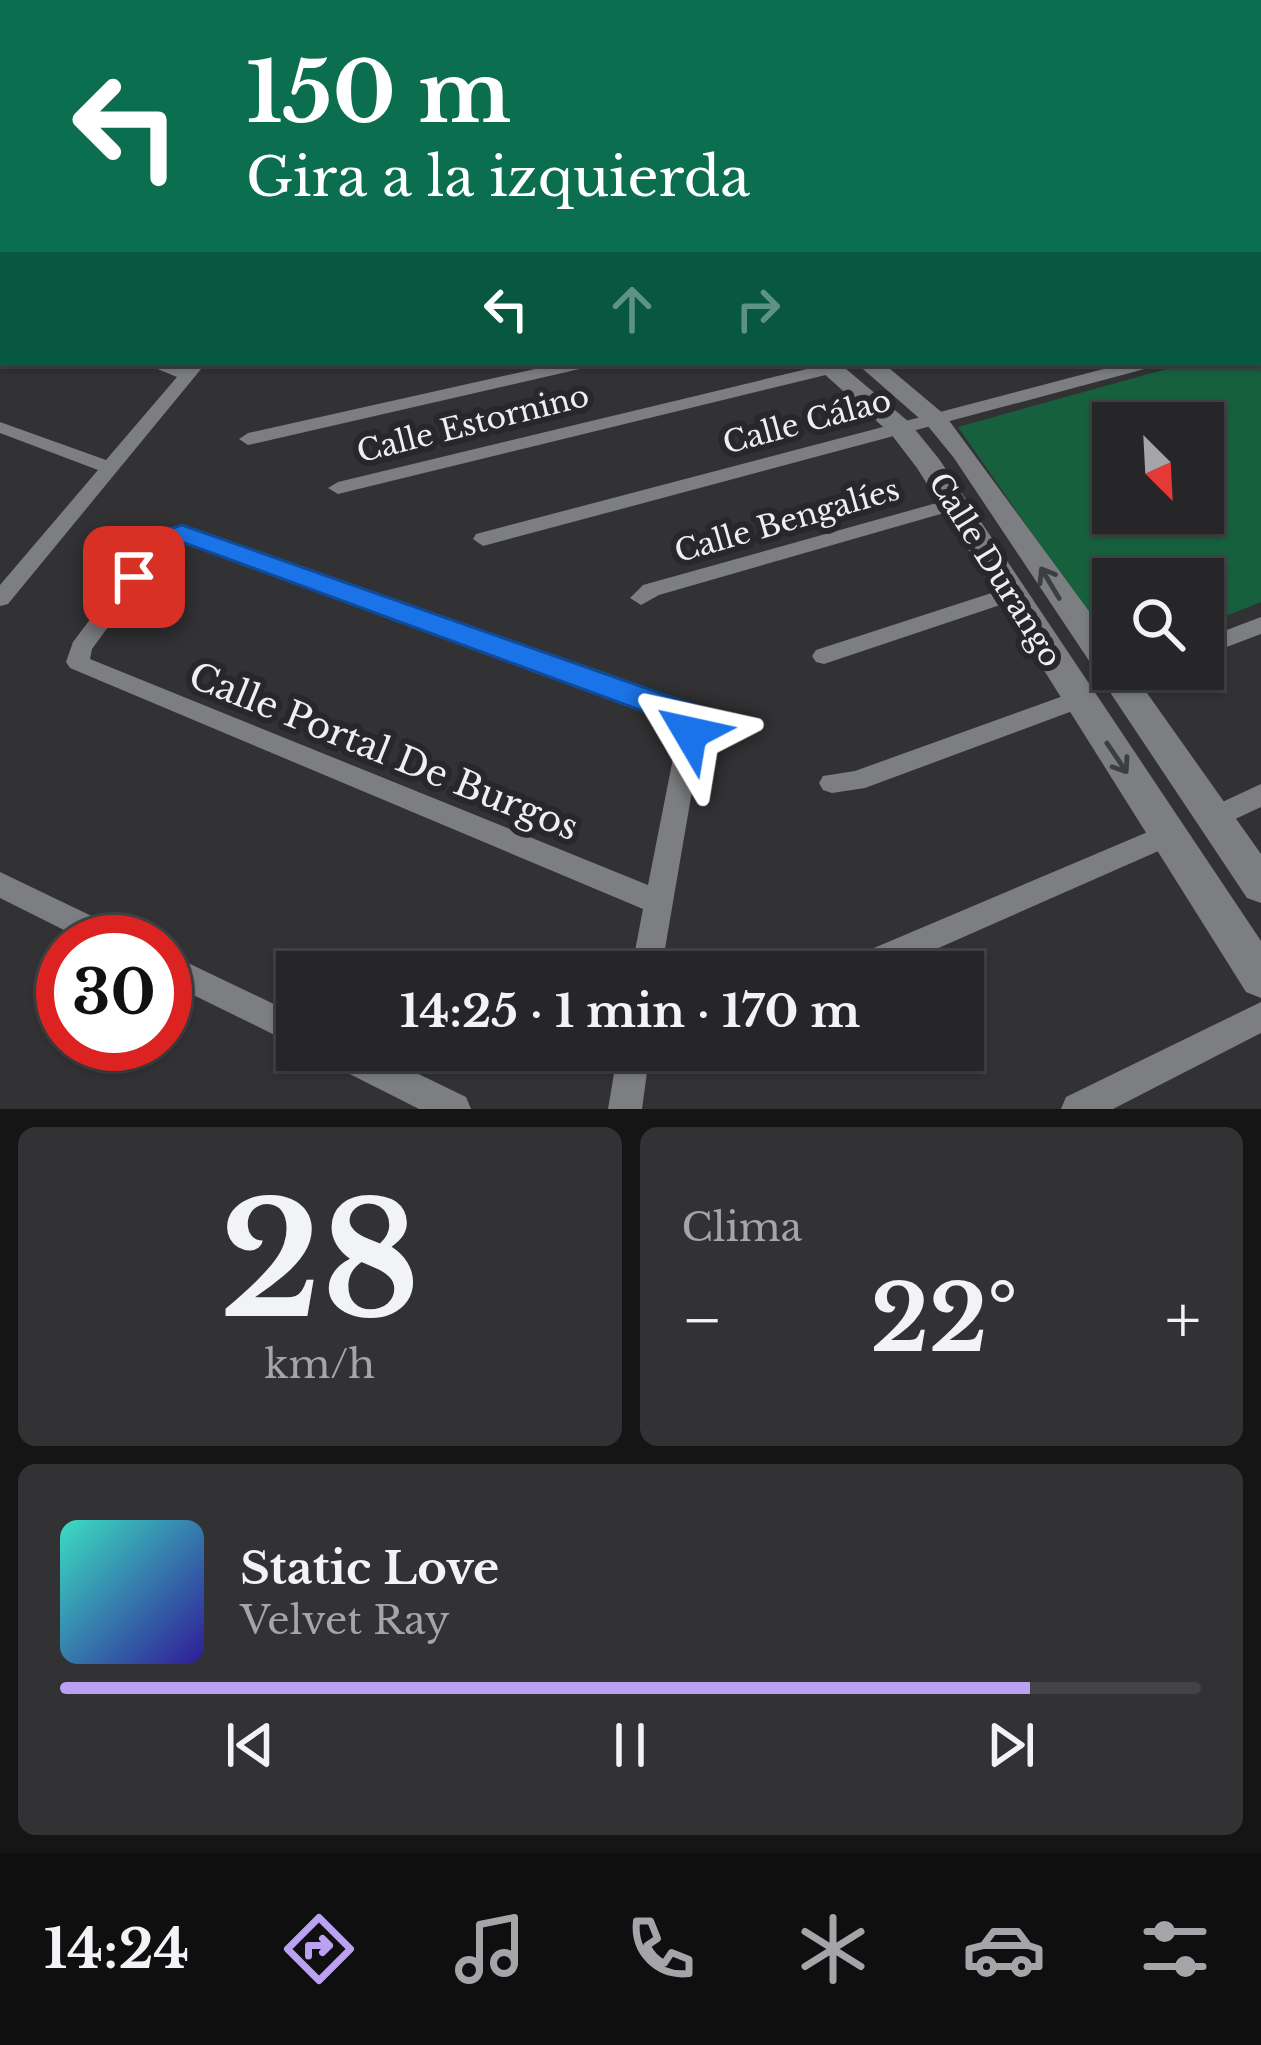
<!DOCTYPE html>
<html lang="es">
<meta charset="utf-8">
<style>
:root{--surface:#262628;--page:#323234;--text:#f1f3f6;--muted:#a4a5a8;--line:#424345;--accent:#bca0f2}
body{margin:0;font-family:"Libre Baskerville",serif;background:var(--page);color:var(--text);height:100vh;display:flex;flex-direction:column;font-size:45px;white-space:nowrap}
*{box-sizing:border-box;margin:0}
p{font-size:39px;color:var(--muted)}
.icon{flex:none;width:66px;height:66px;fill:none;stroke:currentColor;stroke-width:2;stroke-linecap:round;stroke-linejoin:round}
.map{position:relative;height:1109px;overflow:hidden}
.sheet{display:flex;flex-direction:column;gap:18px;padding:18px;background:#151516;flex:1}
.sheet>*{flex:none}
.banner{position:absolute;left:0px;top:0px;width:1263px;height:366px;box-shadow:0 3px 9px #0004,0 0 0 3px var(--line);background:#0b6e4f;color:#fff;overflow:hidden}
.needle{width:78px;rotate:156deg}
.buttons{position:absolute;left:1092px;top:402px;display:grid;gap:24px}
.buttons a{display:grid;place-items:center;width:132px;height:132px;border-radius:0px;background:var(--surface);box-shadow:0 3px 9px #0004,0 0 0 3px var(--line);font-size:60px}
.speed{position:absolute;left:36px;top:915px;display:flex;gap:24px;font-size:60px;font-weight:700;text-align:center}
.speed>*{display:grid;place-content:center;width:156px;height:156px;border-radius:50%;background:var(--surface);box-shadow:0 3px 9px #0004,0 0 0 3px var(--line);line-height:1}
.speed .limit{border:18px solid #d22;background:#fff;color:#111}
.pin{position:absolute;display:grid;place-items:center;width:102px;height:102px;color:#fff;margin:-51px;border-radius:24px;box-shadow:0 6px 18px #0006}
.me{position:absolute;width:132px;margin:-66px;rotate:306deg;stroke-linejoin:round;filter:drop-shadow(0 0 9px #0008)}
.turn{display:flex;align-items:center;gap:42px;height:252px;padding:0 48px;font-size:54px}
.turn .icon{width:156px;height:156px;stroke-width:2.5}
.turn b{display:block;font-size:84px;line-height:102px}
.lanes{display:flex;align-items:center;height:114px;padding:0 48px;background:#0003;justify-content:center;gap:60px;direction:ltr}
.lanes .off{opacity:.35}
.big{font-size:90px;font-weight:700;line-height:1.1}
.sheet .card{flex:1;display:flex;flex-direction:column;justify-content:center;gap:18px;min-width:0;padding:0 42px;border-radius:18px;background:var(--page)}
.sheet .dial{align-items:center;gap:0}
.dial b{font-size:156px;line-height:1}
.song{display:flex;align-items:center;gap:36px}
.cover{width:144px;height:144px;border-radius:18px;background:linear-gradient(135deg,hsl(170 70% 55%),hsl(250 70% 35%))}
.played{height:12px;border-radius:6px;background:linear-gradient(90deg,var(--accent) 85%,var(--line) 85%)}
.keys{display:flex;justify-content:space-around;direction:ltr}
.heat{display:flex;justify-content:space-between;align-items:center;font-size:66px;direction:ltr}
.sheet .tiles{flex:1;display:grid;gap:18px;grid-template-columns:1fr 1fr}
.card:last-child{grid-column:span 2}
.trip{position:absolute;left:276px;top:951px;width:708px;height:120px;border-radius:0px;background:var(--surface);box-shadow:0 3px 9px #0004,0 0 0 3px var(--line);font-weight:700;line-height:120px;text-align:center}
.tab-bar{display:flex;height:192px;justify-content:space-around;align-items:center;background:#0f0f10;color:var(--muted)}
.tab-bar .icon{width:84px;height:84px}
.tab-bar .active{color:var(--accent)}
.tab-bar b{font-size:54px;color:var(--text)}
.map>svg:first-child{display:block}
.green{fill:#17603e;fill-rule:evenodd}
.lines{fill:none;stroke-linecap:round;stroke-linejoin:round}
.minor{fill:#7d7e81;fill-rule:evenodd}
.secondary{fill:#7d7e81;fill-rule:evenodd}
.oneway{stroke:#3d3e40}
.route{fill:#1a73e8;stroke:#114b97;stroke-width:3}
.labels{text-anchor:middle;stroke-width:12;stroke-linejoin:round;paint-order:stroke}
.street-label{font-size:30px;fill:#efeff1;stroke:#28282b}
.near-street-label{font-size:36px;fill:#efeff1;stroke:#28282b}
</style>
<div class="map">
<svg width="1261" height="1109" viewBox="0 0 1261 1109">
<rect width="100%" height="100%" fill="#323235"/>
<!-- green -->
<path class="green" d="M1261 343V602L1203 625V579H1113V650L958 427 1188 363H1260ZM1113 423H1203V513H1113Z"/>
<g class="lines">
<!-- minor -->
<path class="minor" d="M840 0H848V3H840Z
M917 0H925L926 3H918Z
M1003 0H1011L1012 3H1004Z
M1089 0H1097L1099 3H1091Z
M1172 0H1180L1182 3H1174Z
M1247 0H1256L1258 3H1249Z
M0 1 6 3 3 8 0 7Z
M1260 91H1261V97H1260Z
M1260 123H1261V131H1260Z
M1260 161H1261V169H1260Z
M3 176V186L0 187V177Z
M0 226H3V234H0Z
M0 308 3 309V319L0 318Z
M1260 327H1261V337H1260Z
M143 363H168L184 368 189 363H206L8 604 0 606V585L98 470 0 433V422L106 460 177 377Z
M562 363H592L584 368 248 445 239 439 248 433Z
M832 363 840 368 838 372 338 494 328 488 338 482Z
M1126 363H1154L1152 367 483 546 473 539 476 534Z
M951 499 958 501 961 505 958 509 659 595 641 605 630 598 643 585Z
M182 527 692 708 702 733 661 972H631L643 909 70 668 66 662 73 642 153 536ZM182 540 673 720 678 733 648 885 90 659 92 649 167 546Z
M1010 587 1021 594 1018 599 824 664 816 662 812 656 816 650Z
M1261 617V634L1203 656V639Z
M1128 669H1163C1153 681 1124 694 1109 689L1105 683 1109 677Z
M1077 691 1086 694 1089 700 1086 706 865 788 832 793 823 790 819 783 823 776 855 771Z
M1261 784V807L1212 830 1203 827 1199 819 1203 811Z
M1169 823 1179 826 1183 834 1179 842 884 972 818 971 822 961 855 956Z
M0 872 127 933 132 942H88L0 898Z
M165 952 297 1015V1046L165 981Z
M1261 1002V1033L1113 1109H1061L1066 1097Z
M319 1050H369L466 1097 471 1109H419L324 1061Z
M618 1050H650L642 1109H608Z"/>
<!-- secondary -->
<path class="secondary" d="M196 0H208L210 3H198Z
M1260 71H1261V81H1260Z
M0 266H3L0 279Z
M812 363H839L909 422 939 459 1261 941V998L1246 992 917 468 891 434Z
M856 363H883L945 415 1113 644V669H1130L1261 854V903L1247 898 954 458 927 425Z"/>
</g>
<!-- one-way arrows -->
<defs><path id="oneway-shaft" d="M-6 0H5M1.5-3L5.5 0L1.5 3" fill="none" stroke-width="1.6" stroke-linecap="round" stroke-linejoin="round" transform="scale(3)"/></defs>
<g class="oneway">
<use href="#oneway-shaft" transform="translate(1050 583) rotate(-121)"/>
<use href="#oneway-shaft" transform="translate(1117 758) rotate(56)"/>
</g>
<!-- route -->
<path class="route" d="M182 525 694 705 706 733 690 745 678 741 670 721 182 542 170 547 144 583H124L120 577 151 535Z"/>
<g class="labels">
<!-- street labels -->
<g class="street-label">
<text transform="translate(807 422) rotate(-15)" y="10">Calle Cálao</text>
<text transform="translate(473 424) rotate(-14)" y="10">Calle Estornino</text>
<text transform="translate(787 521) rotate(-16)" y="10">Calle Bengalíes</text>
<text transform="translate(995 570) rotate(58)" y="10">Calle Durango</text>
</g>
<!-- near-street labels -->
<g class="near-street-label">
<text transform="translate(384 751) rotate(22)" y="13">Calle Portal De Burgos</text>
</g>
</g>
</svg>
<div class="buttons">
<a><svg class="needle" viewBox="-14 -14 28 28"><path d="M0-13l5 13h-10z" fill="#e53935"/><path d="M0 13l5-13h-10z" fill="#a4a5a8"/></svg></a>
<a><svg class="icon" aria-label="search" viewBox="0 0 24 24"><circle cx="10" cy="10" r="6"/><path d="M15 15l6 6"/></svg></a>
</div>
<div class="speed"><div class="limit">30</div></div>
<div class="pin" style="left:134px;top:577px;background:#d93025"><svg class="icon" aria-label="arrive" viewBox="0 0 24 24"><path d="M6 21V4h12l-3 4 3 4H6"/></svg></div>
<svg class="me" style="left:690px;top:733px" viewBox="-20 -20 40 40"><path d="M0-17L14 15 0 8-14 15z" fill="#1a73e8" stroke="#fff" stroke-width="4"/></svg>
<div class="trip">14:25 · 1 min · 170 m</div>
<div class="banner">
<div class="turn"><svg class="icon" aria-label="left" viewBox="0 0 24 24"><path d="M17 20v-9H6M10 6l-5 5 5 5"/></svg><div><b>150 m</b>Gira a la izquierda</div></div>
<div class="lanes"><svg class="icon" aria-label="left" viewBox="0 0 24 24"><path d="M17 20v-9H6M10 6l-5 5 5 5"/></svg><svg class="icon off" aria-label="ahead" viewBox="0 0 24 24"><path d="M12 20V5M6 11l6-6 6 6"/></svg><svg class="icon off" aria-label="right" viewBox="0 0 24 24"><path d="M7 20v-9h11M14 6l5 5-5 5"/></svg></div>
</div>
</div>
<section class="sheet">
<div class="tiles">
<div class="card dial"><b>28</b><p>km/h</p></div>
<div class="card"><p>Clima</p>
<div class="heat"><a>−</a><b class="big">22°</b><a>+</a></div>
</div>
<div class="card">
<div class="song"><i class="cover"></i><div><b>Static Love</b><p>Velvet Ray</p></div></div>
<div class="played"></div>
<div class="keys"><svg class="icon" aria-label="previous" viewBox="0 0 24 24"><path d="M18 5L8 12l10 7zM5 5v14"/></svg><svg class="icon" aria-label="pause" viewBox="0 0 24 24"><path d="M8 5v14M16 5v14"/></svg><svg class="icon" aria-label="next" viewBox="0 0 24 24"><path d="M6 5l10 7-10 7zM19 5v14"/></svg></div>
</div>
</div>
</section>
<nav class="tab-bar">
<b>14:24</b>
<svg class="icon active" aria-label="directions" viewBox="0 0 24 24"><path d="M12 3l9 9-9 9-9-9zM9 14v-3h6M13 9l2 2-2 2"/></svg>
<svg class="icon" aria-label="music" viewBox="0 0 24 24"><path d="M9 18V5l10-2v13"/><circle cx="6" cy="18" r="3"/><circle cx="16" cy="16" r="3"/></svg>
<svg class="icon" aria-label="phone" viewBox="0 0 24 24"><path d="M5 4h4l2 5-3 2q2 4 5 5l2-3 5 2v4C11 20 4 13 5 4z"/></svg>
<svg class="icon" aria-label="climate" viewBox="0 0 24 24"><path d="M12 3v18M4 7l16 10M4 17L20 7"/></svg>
<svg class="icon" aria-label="car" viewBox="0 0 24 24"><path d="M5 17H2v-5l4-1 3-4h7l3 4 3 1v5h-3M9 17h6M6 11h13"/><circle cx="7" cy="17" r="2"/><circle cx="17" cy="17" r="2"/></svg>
<svg class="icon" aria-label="filters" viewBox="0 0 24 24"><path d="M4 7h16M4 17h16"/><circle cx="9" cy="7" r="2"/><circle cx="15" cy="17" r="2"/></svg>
</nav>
